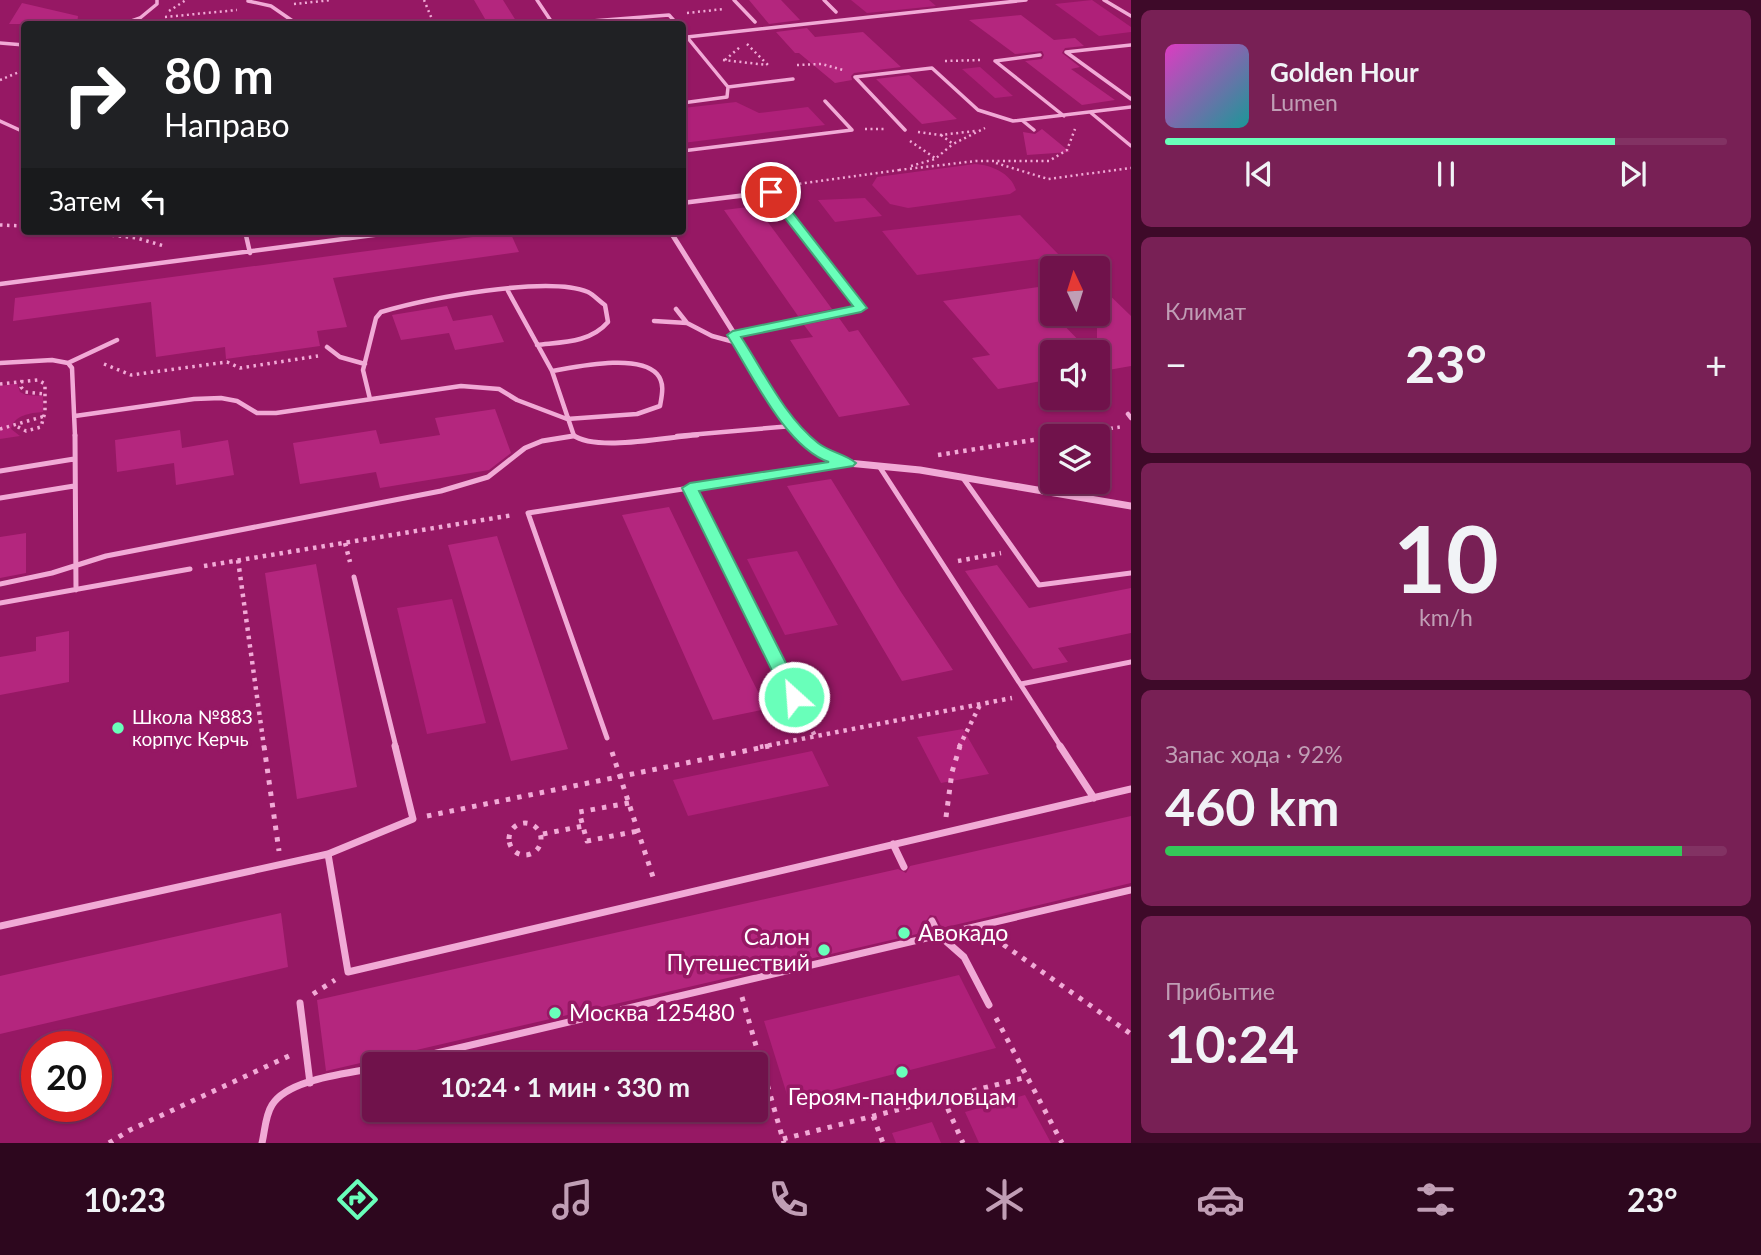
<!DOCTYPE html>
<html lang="ru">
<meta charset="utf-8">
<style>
:root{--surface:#70124b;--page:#782055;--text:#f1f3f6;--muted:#c09eb5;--line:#823263;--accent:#69ffba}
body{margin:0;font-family:Lato,sans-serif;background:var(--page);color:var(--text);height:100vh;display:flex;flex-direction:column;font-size:26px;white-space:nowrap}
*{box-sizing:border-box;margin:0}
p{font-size:23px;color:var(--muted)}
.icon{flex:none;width:38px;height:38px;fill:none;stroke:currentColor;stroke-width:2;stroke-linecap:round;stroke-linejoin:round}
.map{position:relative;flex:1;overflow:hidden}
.panel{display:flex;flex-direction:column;gap:10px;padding:10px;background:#3e0a29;width:630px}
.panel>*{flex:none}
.hud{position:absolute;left:21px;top:21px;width:665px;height:214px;border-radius:7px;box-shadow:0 2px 5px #0004,0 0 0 2px var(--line);background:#202124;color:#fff;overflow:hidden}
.needle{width:46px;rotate:356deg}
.controls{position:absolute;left:1040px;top:256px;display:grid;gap:14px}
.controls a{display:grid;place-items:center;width:70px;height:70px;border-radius:7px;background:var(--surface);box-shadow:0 2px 5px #0004,0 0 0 2px var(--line);font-size:35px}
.speed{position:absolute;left:21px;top:1031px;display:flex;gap:14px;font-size:35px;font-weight:700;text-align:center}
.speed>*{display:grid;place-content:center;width:91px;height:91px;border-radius:50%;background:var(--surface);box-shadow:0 2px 5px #0004,0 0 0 2px var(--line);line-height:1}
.speed .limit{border:10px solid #d22;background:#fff;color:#111}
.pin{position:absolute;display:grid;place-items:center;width:60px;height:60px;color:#fff;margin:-30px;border:4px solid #fff;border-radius:50%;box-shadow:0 2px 7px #0007}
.me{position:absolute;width:77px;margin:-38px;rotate:334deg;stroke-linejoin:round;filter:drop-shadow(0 0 5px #0008)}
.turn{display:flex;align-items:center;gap:24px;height:147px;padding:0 28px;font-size:32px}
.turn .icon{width:91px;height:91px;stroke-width:2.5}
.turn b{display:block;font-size:49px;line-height:60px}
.then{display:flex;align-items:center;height:66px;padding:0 28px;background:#0003;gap:14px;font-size:26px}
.big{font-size:52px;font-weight:700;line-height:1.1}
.panel .card{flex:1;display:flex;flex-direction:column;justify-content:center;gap:10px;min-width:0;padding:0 24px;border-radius:10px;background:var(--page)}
.panel .dial{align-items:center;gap:0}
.dial b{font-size:91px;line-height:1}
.song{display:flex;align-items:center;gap:21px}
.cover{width:84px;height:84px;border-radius:10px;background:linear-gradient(135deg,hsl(310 70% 55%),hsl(180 70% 35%))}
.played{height:7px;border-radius:4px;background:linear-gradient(90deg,var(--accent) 80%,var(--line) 80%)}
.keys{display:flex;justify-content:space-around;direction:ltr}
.heat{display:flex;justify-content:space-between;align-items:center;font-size:38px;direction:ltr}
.charge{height:10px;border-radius:5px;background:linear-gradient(90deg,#34c759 92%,var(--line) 0)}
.trip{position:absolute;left:362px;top:1052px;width:406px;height:70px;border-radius:7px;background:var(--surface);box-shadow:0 2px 5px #0004,0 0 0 2px var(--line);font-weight:700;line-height:70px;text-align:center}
.tab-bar{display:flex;height:112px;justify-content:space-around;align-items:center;background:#2d071e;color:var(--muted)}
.tab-bar .icon{width:49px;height:49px}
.tab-bar .current{color:var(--accent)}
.tab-bar b{font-size:32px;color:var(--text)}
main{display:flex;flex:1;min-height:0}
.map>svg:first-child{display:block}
.green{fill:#af2079}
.building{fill:#b4267e}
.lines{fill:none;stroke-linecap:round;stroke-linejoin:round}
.path-far3{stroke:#f1aad6;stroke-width:2.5;stroke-dasharray:2 3.5;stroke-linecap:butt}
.path-far2{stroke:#f1aad6;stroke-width:3.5;stroke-dasharray:2.5 4.5;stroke-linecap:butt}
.path-far1{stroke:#f1aad6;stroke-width:4.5;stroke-dasharray:3.5 5;stroke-linecap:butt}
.path{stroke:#f1aad6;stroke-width:5;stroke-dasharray:4.5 7;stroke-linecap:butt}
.service-far3{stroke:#f1aad6;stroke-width:3.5}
.service-far2{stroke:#f1aad6;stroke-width:4.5}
.service-far1{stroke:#f1aad6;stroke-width:5}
.service{stroke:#f1aad6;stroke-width:7}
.minor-far1{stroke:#f1aad6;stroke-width:5}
.minor{stroke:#f1aad6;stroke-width:7}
.route{fill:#69ffba;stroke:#44a679;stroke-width:2}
.poi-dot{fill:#69ffba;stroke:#961864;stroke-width:2.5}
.labels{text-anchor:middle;stroke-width:7;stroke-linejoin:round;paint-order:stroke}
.poi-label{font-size:19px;fill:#fff;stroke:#961864;text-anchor:start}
.near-poi-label{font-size:23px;fill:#fff;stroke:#961864;text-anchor:start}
</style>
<main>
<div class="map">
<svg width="1131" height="1143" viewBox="0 0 1131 1143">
<rect width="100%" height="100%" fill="#961864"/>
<!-- green -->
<path class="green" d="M851 0H929L936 6 867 13Z
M1092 0 1131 27V32L1099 36 1055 4Z
M980 67 1013 96 995 98 962 69Z
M736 102 759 113 808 107 825 125 683 143V108Z
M975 164C991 165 1011 173 1016 190L1010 194 908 208 890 204 872 185 877 177Z
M865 198 882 216 835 222 818 200Z
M1020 215 1060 256 917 275 882 231Z
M17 383 20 392 26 395 43 396V412C30 413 14 415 11 429L20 436 0 439V386Z
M797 551 838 625 785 635 747 559Z
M452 599 486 723 427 734 397 608Z
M963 729 989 774 941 783 917 737Z
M812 751 829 786 688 816 673 780Z
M959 975 996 1048 789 1101 764 1021Z
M1025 1095 1051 1143H979L965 1112Z
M932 1122 941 1143H896L892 1133Z"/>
<!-- building -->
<path class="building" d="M474 0H503L518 24H488Z
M749 0H781L800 20 769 24Z
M22 3 78 16 77 24H9Z
M1021 15 1054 40 1075 38 1084 46 1065 48 1062 53 1080 67 1071 69 1115 100 1082 105 1025 61 1042 59 1044 55 1042 51 1015 54 969 20Z
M807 28 815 37 863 32 901 67 854 73 851 76 852 80 835 83 799 53H795L776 32Z
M909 75 957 119 922 124 876 79Z
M1042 129 1070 152 1027 155 1023 132 1035 134Z
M756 206 832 309 798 316 724 210Z
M510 232 519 252 333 278 347 327 317 331 320 346 226 359 225 347 156 357 151 302 13 321 15 298Z
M1097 283 1131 316V366L1097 372Z
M1052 285V313L1090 352H1052V379L998 389 972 358 990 355 943 301Z
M447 306 453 321 492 315 504 342 455 350 449 333 401 340 392 315Z
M839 318 849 332 858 330 910 405 839 417 790 340 813 337 804 325Z
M495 409 511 453 489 470 380 488 376 472 300 484 293 443 376 430 380 444 440 435 435 418Z
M180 430 182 448 228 440 234 475 176 485 174 463 117 472 115 440Z
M831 479 901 592 953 670 902 681 787 486Z
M669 507 752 680 767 709 713 720 622 515Z
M26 533V573L0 578V537Z
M497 536 568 749 511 761 448 545Z
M316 564 357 787 297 799 265 573Z
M997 565 1029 608 1131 588V633L1058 648 1068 662 1033 669 965 571Z
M69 631V682L0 695V657L36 651V637Z
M1131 816V883L942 928 936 916 930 915 926 921 930 931 326 1071 317 1000 898 869 906 873 910 866Z
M281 913 288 967 0 1034V976Z"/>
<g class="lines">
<!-- path-far3 -->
<path class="path-far3" d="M424 0 434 24
M294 4 332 0
M169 11 186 0
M687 13 724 9
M165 17 237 10
M747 44 768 65
M723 60 767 65
M725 60 740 47
M945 61 982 60
M797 65 822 64 843 70
M0 80 24 70
M865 129H884
M918 132 940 135 975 131
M941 135 953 144 985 128
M910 141 935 158
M996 163 1048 179 1131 168
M911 166 935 159 953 144
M899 170 976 161H1049L1067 150 1075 129
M783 186 900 170"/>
<!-- path-far2 -->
<path class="path-far2" d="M0 225 24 226
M70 231 137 238 164 246
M104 364 131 375 227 362 240 368 318 356
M22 380 21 387 25 392 45 394
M0 384 38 380 45 384V412L41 427 26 431 16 426
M0 429 45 416
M1062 436 1120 427"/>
<!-- path-far1 -->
<path class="path-far1" d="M1062 436 1071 435
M938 455 1052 437
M345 543 350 562
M238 560 264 747
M958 561 1001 553
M204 566 513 515
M801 709 815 736
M760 747 1012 698
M959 747 980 705"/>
<!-- path -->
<path class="path" d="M264 746 279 851
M612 752 655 883
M629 803 579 812 587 841 638 831
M427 816 769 746
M946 817 952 772 960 746
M509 839a16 16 0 1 1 32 0a16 16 0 1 1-32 0Z
M543 834 583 826
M994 938 1131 1034
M313 994 335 980
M742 997 784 1143
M996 1018 1062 1143
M943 1098 963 1143
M873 1116 883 1143
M783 1139 1027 1077
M109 1143 130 1130 291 1055"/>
<!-- service-far3 -->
<path class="service-far3" d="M537 0 553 24
M734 0 755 22
M824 0 836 12
M1104 0 1131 16
M248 1 271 6 297 24
M123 24 140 18 157 4V0
M553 24 669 15 677 24
M682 31 728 87 727 97 682 103
M687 37 1026 0
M0 43 24 45
M1131 45 1066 52 1131 99
M1040 55 995 61 1064 116
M855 77 932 68 978 110 1013 121 1131 107
M855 77 905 130
M728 87 793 79
M1090 112 1131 146
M0 121 24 132
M1023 121 1034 130
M682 151 852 130 825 101
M768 192H771"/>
<!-- service-far2 -->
<path class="service-far2" d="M682 203 771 192 861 308 733 335
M245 231 250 253
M0 284 404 231
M508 291 552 371 574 436
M676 309 687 323
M654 321 687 323 712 336 738 343
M327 347 340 357 365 364
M0 363 52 360 68 363 72 368 75 436
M68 363 117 340
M370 399 363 370 376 318 381 312C425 299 547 275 588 292 594 295 599 301 605 305L608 322C590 343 562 342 537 345
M1128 414 1131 418
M75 416 194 399 221 398 237 401 257 413H276L461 386 499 389 517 400 567 419 637 414 660 406C662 395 665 383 657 374 638 353 576 367 552 371
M677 436 792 426"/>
<!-- service-far1 -->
<path class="service-far1" d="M75 435 76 590
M573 435C596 452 666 437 697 435
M879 466 1061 747
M0 471 74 459
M963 478 1039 585 1131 573
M690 488 794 697
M0 498 74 486
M354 577 396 747
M0 584 52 573 106 556 441 491 488 477 525 448 542 441 573 436
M0 603 190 569
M1021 684 1131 662
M607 738 528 513 845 464"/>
<!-- service -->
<path class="service" d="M1060 746 1094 798
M893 844 904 867
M328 854 348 972 1131 789
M932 921 939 935 964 957 989 1005
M0 926 328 854 413 819 395 746
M300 1003 310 1083
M390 1064 1131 890
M262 1143C265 1131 265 1116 272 1105 288 1079 346 1074 374 1068"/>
<!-- minor-far1 -->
<path class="minor-far1" d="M670 231 792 426 802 436"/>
<!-- minor -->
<path class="minor" d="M801 435 827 456 848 463 920 470 1131 506"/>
</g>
<!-- route -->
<path class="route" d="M767 190H775L867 308 861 312 741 337C764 372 785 417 818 443 829 452 846 454 856 463L853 466 699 491 803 697 800 701H788L785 697 682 488 690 483 829 462C785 447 751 372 727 335L733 331 853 306 767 195Z"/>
<!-- markers -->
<g class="poi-dot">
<circle cx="118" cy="728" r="7"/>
<circle cx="904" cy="933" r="7"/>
<circle cx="824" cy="950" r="7"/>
<circle cx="555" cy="1013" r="7"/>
<circle cx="902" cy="1072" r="7"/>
</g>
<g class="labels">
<!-- poi labels -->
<g class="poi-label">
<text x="132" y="724">Школа №883<tspan x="132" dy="22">корпус Керчь</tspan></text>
</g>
<!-- near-poi labels -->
<g class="near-poi-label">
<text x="918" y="941">Авокадо</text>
<text x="810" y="945" text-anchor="end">Салон<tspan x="810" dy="26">Путешествий</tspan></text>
<text x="569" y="1021">Москва 125480</text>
<text x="902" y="1105" text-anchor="middle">Героям-панфиловцам</text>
</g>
</g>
</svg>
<div class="controls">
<a><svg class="needle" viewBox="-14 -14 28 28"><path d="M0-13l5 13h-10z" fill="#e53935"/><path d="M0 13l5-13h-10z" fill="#c09eb5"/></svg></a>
<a><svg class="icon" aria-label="sound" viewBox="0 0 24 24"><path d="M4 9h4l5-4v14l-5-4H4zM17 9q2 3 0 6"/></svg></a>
<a><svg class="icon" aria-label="layers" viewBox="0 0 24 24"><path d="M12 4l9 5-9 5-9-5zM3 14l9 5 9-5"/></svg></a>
</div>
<div class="speed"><div class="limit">20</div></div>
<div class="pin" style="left:771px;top:192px;background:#d93025"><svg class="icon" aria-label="arrive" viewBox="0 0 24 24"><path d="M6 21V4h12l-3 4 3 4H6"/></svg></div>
<svg class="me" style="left:794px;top:697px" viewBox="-20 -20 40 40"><circle r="17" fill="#69ffba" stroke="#fff" stroke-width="3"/><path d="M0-11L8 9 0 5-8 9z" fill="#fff"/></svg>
<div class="trip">10:24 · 1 мин · 330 m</div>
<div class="hud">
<div class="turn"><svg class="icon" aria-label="right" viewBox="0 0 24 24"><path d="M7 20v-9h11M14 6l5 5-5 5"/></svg><div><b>80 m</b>Направо</div></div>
<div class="then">Затем<svg class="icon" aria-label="left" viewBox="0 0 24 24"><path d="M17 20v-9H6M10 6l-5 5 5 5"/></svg></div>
</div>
</div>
<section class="panel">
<div class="card">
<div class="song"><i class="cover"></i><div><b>Golden Hour</b><p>Lumen</p></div></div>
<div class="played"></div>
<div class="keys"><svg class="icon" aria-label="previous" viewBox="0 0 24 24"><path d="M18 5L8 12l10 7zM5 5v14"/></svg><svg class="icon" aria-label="pause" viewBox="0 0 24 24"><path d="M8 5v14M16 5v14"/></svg><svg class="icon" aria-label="next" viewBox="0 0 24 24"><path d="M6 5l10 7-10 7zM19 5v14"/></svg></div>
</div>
<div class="card"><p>Климат</p>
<div class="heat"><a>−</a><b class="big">23°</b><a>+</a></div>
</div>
<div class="card dial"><b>10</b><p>km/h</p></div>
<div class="card"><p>Запас хода · 92%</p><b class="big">460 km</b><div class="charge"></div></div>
<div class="card"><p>Прибытие</p><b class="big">10:24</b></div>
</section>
</main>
<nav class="tab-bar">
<b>10:23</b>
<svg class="icon current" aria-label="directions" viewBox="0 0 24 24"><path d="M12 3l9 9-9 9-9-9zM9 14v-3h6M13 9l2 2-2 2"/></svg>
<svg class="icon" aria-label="music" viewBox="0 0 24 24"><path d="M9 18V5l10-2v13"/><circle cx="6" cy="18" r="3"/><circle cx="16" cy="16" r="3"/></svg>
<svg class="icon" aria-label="phone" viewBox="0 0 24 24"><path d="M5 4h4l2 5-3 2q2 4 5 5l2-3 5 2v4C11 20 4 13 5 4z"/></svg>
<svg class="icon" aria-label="climate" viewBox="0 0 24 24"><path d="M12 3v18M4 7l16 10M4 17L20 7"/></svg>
<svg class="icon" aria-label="car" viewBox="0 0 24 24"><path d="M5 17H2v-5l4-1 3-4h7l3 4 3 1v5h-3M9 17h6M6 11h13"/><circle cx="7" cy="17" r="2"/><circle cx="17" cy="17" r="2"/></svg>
<svg class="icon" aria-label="filters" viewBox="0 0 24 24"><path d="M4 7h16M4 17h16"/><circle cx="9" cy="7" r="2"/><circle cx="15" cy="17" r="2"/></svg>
<b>23°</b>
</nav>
